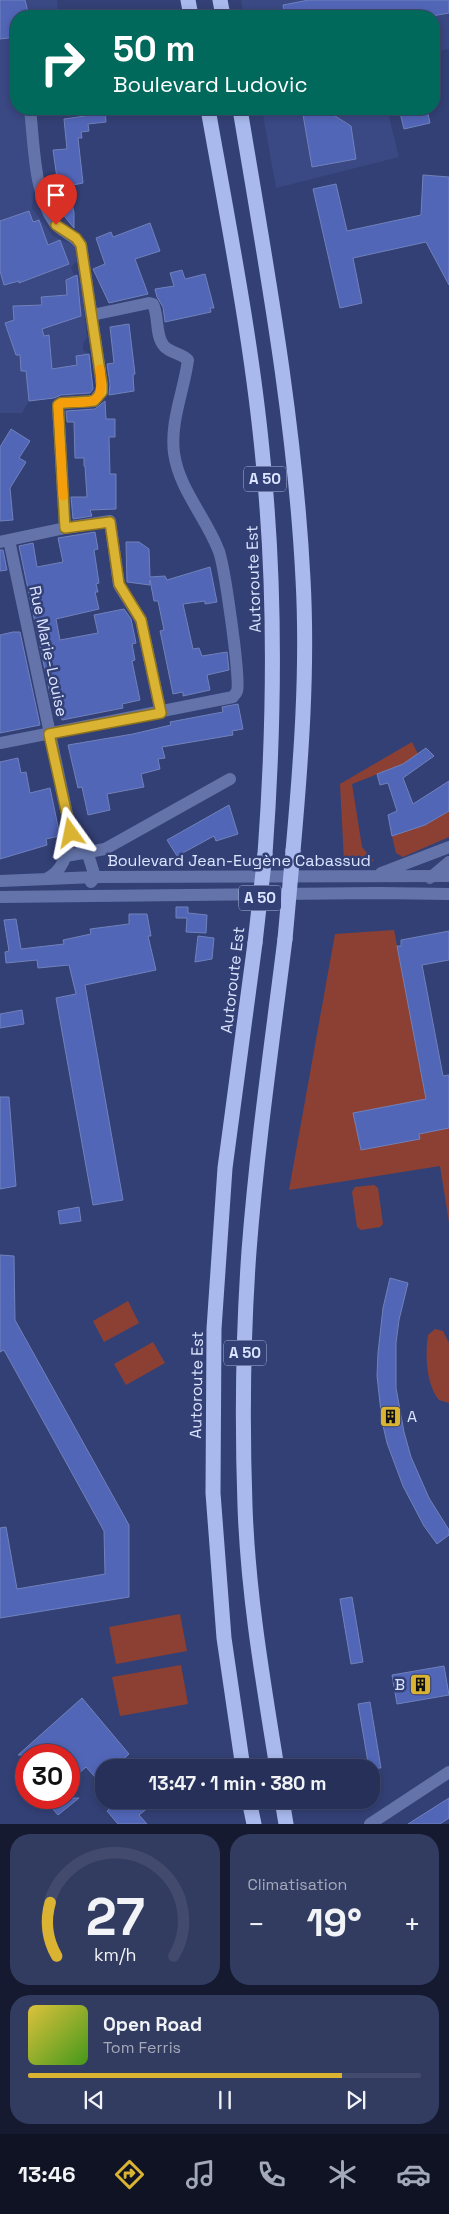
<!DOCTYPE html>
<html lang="fr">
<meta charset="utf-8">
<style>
:root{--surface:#263058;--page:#323c61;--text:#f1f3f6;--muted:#a4a9ba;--line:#424b6e;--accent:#dab333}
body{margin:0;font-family:"Space Grotesk",sans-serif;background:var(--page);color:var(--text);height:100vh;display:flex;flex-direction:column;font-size:19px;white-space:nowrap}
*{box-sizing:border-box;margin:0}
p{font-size:16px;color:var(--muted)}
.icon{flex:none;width:28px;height:28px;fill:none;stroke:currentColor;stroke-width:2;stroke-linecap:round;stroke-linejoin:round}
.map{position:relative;height:1824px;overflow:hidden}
.details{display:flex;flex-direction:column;gap:10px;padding:10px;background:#151a30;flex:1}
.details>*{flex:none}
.hud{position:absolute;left:10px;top:10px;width:430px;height:105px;border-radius:20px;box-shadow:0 2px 8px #0003,0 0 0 1px var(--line);background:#00695c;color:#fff;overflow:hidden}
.speed{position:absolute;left:15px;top:1744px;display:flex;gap:10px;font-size:25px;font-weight:700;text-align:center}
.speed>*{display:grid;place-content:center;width:65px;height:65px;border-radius:50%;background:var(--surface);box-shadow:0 2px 8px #0003,0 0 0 1px var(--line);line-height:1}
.speed .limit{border:8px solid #d22;background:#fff;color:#111}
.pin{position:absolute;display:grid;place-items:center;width:42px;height:42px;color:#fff;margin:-51px -21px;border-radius:50% 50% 50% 0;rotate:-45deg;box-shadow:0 0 5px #0007}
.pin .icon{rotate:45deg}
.me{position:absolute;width:55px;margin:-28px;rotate:348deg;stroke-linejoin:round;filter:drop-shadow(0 0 4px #0008)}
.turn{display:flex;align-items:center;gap:18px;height:105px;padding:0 20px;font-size:22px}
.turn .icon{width:65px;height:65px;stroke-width:2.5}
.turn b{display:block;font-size:35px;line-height:42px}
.big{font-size:38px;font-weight:600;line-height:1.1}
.details .widget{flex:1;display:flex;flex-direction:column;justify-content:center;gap:8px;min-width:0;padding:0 18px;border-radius:20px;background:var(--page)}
.details .dial{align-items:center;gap:0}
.dial svg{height:130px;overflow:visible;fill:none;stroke:var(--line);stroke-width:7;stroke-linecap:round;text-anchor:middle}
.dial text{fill:var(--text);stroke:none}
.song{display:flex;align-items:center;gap:15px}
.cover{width:60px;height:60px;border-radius:8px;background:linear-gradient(135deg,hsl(50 70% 55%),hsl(100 70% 35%))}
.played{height:5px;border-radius:2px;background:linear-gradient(90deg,var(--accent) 80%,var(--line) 80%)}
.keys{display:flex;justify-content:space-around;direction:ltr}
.heat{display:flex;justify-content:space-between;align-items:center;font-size:28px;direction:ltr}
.details .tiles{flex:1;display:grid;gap:10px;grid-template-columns:1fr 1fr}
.widget:last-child{grid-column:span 2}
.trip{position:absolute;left:95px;top:1759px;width:285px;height:50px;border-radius:20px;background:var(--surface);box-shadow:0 2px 8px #0003,0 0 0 1px var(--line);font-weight:600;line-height:50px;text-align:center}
.dock{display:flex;height:80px;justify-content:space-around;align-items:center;background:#0f1323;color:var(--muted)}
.dock .icon{width:35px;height:35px}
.dock .current{color:var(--accent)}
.dock b{font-size:22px;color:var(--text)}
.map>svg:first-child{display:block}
.built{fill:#3a4884}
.green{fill:#8c4033}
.building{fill:#5266b8;stroke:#7081bb}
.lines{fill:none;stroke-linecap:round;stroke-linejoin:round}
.minor{stroke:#6474aa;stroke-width:12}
.highway{stroke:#a9b9ed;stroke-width:15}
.highway-bridge{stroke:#a9b9ed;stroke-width:15}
.route-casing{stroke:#8e7421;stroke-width:12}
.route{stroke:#dab333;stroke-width:9}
.slow{stroke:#f59e0b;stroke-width:9}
.labels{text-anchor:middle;stroke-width:5;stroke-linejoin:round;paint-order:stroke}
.shield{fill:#334075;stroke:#a9b4d6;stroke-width:1}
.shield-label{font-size:15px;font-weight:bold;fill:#dce5ff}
.street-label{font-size:16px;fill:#dce5ff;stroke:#334075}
.poi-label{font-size:16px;fill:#dce5ff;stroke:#334075;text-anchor:start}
</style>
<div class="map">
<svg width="449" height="1824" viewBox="0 0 449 1824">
<rect width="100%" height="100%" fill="#334075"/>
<!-- built -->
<path class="built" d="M0 0H57L58 16H16V109H24L35 182 32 208 53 236 75 246 77 261 71 267 74 275 81 280 87 338 83 343V350L90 355 91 361 48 370 26 371 29 401 22 413H0Z
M241 0H449V49L434 52V16H244Z
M262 109H387L399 157 276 188Z"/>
<!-- green -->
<path class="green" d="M412 742 418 754 403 764 352 784 362 847 374 861H344L340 784Z
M449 811V837L403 857 396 853 392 836 425 825Z
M394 930 432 1131 449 1128V1222L440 1166 289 1190 335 934Z
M374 1185 378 1188 383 1224 380 1227 361 1230 357 1227 352 1192 355 1187Z
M128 1301 139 1323 104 1342 93 1321Z
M435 1329 443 1331 449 1343V1403L439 1400C426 1384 425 1355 428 1335Z
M153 1342 165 1363 126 1385 114 1364Z
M180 1614 187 1651 116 1664 109 1627Z
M181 1665 188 1704 120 1716 112 1677Z"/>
<!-- building -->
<path class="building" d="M0 0H25L29 16H16V37L0 39Z
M309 0H449V13L432 16H285L283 5Z
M84 109H105L106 122 88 124 89 131 81 132 82 138H78L83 183 68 186 74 213V228L57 207 61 206 53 150 67 149 64 119 85 116Z
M302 109H339L335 116 351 126 356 159 312 167Z
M399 109H427L430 123 404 129Z
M423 175 449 177V285L426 242 353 258 362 303 340 308 313 189 336 184 347 231 421 215Z
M29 211 33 222 39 220 48 245 60 240 69 264 19 283V281L4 285 0 271V221Z
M150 223 160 251 135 259 148 294 109 303 93 269 105 264 96 238 111 232 113 237Z
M182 270 185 279 205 274 214 308H210L211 312 165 322 163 307 157 297 155 289 174 286 170 273Z
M77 275 81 316 42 329 44 336 49 335 52 369 77 365 76 356 89 354 93 389 90 393 61 395 54 398 29 401 26 371H21L20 355H16L5 323 14 320 13 306 42 305 41 297 67 295 66 280Z
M129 324 135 374 133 375 134 391 109 395 110 384 107 364 114 363 110 327Z
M105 401 106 419H115V437H109L110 474H116V509L90 510 92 516 73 519 71 497H87L85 466H84V458H75L74 422H67L66 411 95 409Z
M11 429 30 441 19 458 26 462 10 488 13 520 0 521V447Z
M95 532 98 549 94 550 99 583 96 584 98 592H95L99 609 56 619 60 640 98 633 94 615 124 609 131 619 136 643 132 644 135 660 132 661 140 700 122 704 123 708 62 720 57 698 51 699 19 546 33 543 37 567 63 562 58 538Z
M126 542H139L149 549 150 577 165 576 167 580 210 567 217 602 205 604V601L183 604 193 649 199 648 202 656 227 652 229 670 207 675 210 690 183 696V692L173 694 162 640 160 631 164 630 158 601H154L150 580V585L127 582Z
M0 550H3L7 570 0 571Z
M13 632H20L40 725 0 733V635Z
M238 704 243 729 232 731 233 735 162 747 165 758 158 759 160 769 141 774 144 787 107 794 110 810 88 815 82 787 78 788 68 745 133 734 171 725 170 722 223 712 222 707Z
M426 748 434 756 403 778 413 804 449 781V811L425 825 392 836 388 815 397 811 388 783 380 785 377 774 403 764Z
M18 758 21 773 26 772 30 793 50 788 60 836 46 839 47 845 0 859V762Z
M229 805 238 834 216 841 214 836 177 856 167 840Z
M176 907H188V913L207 915 206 933 186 932 187 918H176Z
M129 914H147L151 936H148L156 970 85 985 123 1200 93 1205 56 998 76 994 69 965 38 968 37 960 6 963 5 952 9 951 4 920 16 919 21 949 64 944 63 940 91 934 90 929 129 924Z
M449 931V960L422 965 443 1076 449 1075V1128L419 1134 420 1139 361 1150 353 1113 426 1099 397 946H401V940Z
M198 936 214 938 212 959 195 962Z
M22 1010 24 1024 0 1028V1014Z
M0 1097H9L16 1186 0 1189Z
M79 1207 81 1221 60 1224 58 1211Z
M0 1255 14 1256 15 1320 129 1525V1597L0 1618V1528L6 1527 17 1589 105 1574 104 1531 4 1350 0 1352Z
M390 1278 408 1283 399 1320 396 1343V1388L404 1432 411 1457 429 1498 449 1530V1535L437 1544 424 1526 403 1486 387 1443 382 1421 377 1376 378 1353 383 1308Z
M352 1597 363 1662 351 1664 340 1599Z
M444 1666 449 1695 397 1704 392 1675Z
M82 1698 129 1754 114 1768H104V1787L86 1767 69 1782V1755H18Z
M370 1702 381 1768H369L358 1704Z
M43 1798H79L58 1815Z
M449 1798V1818L440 1824H408Z
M111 1800H158L139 1815 147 1824H118L107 1811 114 1805Z"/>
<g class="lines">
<!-- minor -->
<path class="minor" d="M30 109C34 143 34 194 54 222 61 232 74 235 81 245L102 385 101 392 94 401 61 403 58 405 65 528
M9 540 71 833C67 852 65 870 46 879
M0 542 65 528 110 521 119 585 141 620 161 713
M0 743 233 697C234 695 236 694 237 691 241 681 224 561 218 549 205 516 179 489 174 453 170 421 184 391 188 360 181 353 170 353 164 346 155 336 159 316 153 304L149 303 92 315
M71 833 87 851 95 877 91 882
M66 856 105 849 230 779
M381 873 449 847
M430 878 449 862
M0 881 95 877 449 876
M0 897 378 893 449 894
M370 1824 449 1772"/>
<!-- highway -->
<path class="highway" d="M188 0 191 16
M220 0 223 16
M208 109C230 233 255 357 265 483 276 606 274 730 265 854
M240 109C266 265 295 421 303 579 308 670 301 761 293 851
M243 1768 224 1638 213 1493 214 1329 225 1168 255 943
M277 1768C263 1681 248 1594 245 1506 242 1421 243 1335 249 1251 257 1147 272 1043 285 939
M249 1800 254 1824
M282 1800 286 1824"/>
<!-- highway-bridge -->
<path class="highway-bridge" d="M285 939 293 851
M255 943 265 854"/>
</g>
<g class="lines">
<defs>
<path id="route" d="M56 225 76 238 81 245 102 385V392L94 401 61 403 58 405 65 528 110 522 119 584 141 620 161 713 49 734 71 833"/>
</defs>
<!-- route casing -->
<use href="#route" class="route-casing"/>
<!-- route -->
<use href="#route" class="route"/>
<!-- slow -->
<path class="slow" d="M63 496 58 405 61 403C94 401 104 408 100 369"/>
</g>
<!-- icons -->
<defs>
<symbol id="building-square" viewBox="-11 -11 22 22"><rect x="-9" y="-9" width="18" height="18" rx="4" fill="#dab333" stroke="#334075"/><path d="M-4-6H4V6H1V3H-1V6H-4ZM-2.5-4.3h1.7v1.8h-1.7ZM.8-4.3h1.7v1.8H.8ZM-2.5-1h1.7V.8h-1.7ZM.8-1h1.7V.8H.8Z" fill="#111"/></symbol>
</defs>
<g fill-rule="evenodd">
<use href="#building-square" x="378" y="1404" width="25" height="25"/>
<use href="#building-square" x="408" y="1672" width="25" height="25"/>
</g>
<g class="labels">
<!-- shield labels -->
<g class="shield">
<rect x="244" y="466.5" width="42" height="25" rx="4"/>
<rect x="239" y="885.5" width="42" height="25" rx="4"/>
<rect x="224" y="1340.5" width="42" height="25" rx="4"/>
</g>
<g class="shield-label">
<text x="265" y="484">A 50</text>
<text x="260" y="903">A 50</text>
<text x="245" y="1358">A 50</text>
</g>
<!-- street labels -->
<g class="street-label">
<text transform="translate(253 579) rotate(-92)" y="6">Autoroute Est</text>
<text transform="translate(49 651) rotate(78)" y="6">Rue Marie-Louise</text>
<text x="239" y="866">Boulevard Jean-Eugène Cabassud</text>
<text transform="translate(232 980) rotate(-83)" y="6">Autoroute Est</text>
<text transform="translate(196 1385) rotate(-89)" y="6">Autoroute Est</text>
</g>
<!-- poi labels -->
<g class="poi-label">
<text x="407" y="1422">A</text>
<text x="405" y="1690" text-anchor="end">B</text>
</g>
</g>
</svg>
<div class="speed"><div class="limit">30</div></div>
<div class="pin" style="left:56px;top:225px;background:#d93025"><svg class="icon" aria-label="arrive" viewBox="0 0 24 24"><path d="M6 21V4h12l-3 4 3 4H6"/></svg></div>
<svg class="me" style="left:71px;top:833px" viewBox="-20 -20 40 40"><path d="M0-17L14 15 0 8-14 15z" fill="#dab333" stroke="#fff" stroke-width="4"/></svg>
<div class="trip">13:47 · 1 min · 380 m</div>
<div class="hud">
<div class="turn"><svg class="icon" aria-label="right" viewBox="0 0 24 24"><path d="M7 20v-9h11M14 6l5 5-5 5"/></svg><div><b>50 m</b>Boulevard Ludovic</div></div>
</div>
</div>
<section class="details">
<div class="tiles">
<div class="widget dial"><svg viewBox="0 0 100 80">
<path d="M14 69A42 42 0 1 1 86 69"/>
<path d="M14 69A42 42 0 0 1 10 36" stroke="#dab333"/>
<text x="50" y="56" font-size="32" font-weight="700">27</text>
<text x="50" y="72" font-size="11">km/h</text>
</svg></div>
<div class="widget"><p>Climatisation</p>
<div class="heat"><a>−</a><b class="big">19°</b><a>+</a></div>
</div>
<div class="widget">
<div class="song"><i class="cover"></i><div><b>Open Road</b><p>Tom Ferris</p></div></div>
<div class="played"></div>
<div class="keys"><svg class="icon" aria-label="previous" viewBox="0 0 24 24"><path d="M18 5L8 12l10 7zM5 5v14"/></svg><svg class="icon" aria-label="pause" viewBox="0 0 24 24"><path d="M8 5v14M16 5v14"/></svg><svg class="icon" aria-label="next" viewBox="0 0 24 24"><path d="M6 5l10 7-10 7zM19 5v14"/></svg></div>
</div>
</div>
</section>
<nav class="dock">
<b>13:46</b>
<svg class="icon current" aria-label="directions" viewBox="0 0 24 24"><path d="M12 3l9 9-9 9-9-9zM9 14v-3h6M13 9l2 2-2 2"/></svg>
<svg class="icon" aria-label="music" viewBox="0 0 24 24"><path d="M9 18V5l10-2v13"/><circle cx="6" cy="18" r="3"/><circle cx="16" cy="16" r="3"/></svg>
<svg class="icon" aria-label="phone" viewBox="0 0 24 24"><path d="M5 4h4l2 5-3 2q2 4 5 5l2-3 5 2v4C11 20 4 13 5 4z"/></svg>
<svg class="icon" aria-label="climate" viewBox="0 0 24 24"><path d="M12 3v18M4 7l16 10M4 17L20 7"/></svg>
<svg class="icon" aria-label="car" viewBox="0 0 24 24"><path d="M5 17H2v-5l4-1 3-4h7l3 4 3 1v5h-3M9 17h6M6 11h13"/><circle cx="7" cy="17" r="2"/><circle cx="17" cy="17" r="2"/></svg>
</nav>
